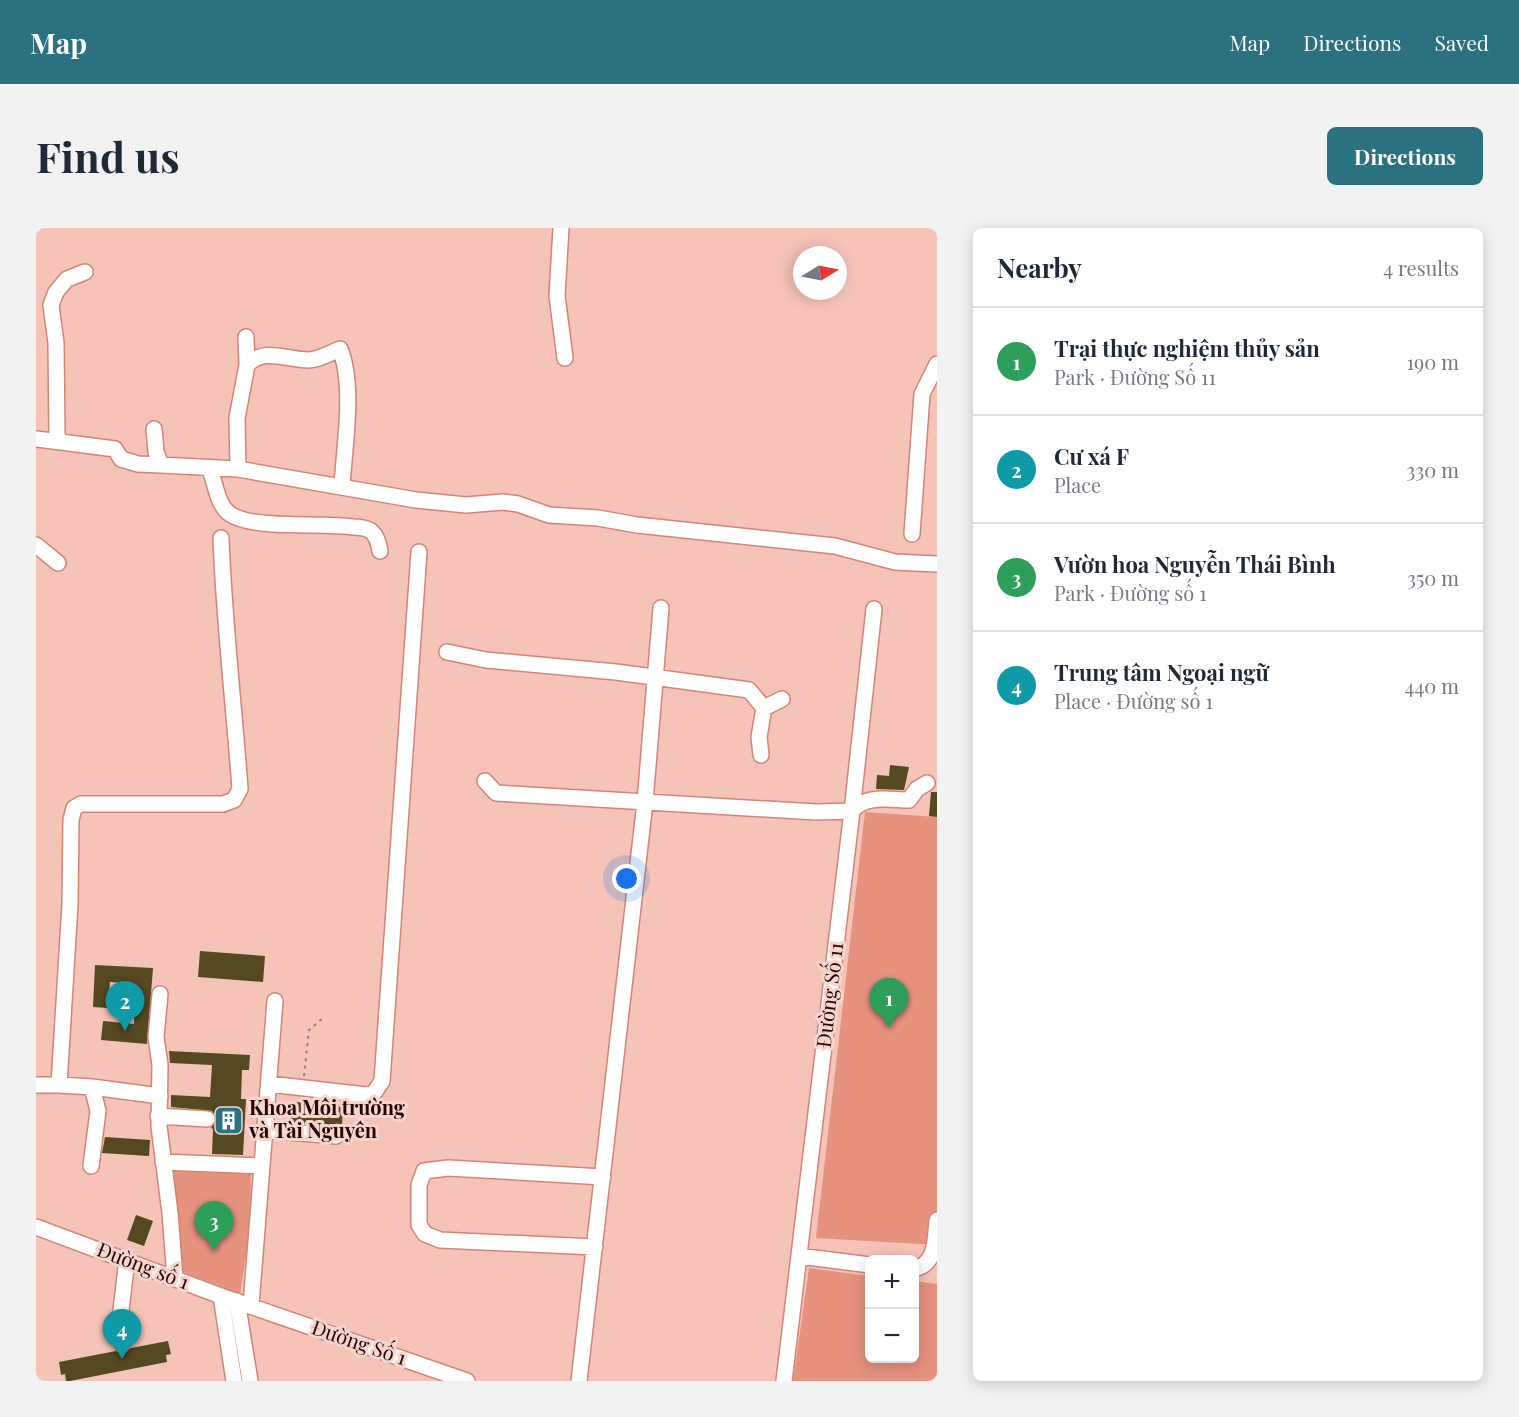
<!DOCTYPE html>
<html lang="en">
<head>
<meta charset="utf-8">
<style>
  body { margin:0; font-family:"Playfair Display",serif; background:#f2f2f3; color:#1f2937 }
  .controls { position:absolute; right:18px; bottom:18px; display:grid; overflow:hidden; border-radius:9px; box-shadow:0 3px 15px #0003 }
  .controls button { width:54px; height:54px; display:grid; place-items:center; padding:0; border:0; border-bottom:2px solid #e0e1e3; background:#fff; color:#1f2937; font:30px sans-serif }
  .compass { position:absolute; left:757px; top:18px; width:54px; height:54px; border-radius:50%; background:#fff; box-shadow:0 3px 15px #0003; rotate:80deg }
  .you { position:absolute; left:591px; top:651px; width:21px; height:21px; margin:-15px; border:4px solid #fff; border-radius:50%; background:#1a73e8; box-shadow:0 0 0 9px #1a73e833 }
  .badge { display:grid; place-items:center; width:39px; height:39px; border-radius:50%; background:#2b717f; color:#fff; font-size:20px; font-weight:700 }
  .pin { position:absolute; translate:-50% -50px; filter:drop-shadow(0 2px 3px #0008) }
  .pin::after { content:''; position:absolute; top:32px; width:21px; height:18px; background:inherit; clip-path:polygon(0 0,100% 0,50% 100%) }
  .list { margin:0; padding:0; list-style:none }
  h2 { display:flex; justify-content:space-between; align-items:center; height:78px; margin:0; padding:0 24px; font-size:26px }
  h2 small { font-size:20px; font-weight:400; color:#747a83 }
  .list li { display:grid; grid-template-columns:39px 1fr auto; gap:18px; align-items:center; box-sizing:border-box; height:108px; padding:0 24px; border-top:2px solid #e0e1e3 }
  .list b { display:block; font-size:22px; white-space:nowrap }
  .list p { margin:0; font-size:20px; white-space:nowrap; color:#747a83 }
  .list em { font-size:20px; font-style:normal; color:#747a83 }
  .map { position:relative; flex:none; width:901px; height:1153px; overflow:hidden; border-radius:9px }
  header { display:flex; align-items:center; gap:36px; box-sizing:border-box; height:84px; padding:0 30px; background:#2b717f; color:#fff }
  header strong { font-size:28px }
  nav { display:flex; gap:33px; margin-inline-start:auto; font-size:21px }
  .intro { display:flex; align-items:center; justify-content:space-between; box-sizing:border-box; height:144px; padding:0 36px }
  h1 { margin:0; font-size:42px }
  .button { padding:15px 27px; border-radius:9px; background:#2b717f; color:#fff; font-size:21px; font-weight:700 }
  main { display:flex; gap:36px; padding:0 36px }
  aside { flex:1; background:#fff; border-radius:9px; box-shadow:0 3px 15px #0003 }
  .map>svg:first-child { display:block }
  .green { fill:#e6927f }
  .building { fill:#544921 }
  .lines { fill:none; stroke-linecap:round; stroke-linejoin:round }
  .minor-casing { stroke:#d38574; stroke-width:18 }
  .path { stroke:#a47a72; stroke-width:2; stroke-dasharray:3 4.5; stroke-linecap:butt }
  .minor { stroke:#fff; stroke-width:15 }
  .labels { text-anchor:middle; stroke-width:6; stroke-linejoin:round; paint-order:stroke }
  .street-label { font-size:20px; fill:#230703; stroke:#f7d5cd }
  .poi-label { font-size:20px; font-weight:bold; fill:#230703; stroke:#f7d5cd; text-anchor:start }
</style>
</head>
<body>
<header>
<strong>Map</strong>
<nav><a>Map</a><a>Directions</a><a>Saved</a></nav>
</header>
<div class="intro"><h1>Find us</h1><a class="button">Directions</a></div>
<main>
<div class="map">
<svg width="901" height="1153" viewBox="0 0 901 1153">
  <rect width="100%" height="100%" fill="#f6c3b8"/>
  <!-- green -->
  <path class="green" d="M829,584l72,5v428l-121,-7z
    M136,940l79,6 -1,56 -10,64 -57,-22z
    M773,1040l60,8 1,82h44l1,-77 22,3v97h-144z"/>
  <!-- building -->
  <path class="building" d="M854,537l19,2 -5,23 -28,-1 1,-14 12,1z
    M895,564h6v25l-8,-1z
    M164,723l65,5 -2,26 -65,-5z
    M59,737l58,3 -6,76 -46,-4 2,-19 31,3 1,-40 -25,-2 -2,26 -15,-1z
    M133,823l81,4 -1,15h-7l-1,29h5l-3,56 -31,-1 1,-25 -2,-1 6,-9 -5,-8 -41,-4v-12l39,2 2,-32 -42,-2z
    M255,874l52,2 -1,24 -52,-6z
    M69,909l45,3 -1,16 -47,-3z
    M100,987l17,6 -9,25 -17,-6z
    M132,1113l3,13 -5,1 1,7 -97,19h-4l-1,-7 -4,1 -2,-13 57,-11 7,3 8,-6z"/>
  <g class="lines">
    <defs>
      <path id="minor" d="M525,0l-4,68 8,62
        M49,44l-18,7 -11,13 -5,13 5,38 1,93 4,6 54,7 6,10 17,5 23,1
        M210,109l1,28
        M118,201l2,23 5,13 77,4 -1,-51 10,-53c16,-18 40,-5 61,-5 11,0 22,-7 32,-11 15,37 4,98 2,138
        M0,211l25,3
        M173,240c7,14 7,36 21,46 23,16 93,8 123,13 5,0 13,1 18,4 6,5 8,13 9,20
        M202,241l178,31 50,5 37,-3 15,2 31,11 49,3 39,7 198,21 60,16 42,2
        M876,306l10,-140 15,-30
        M0,317l22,18
        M411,424l39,8 130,12 133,18 15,18 18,-9
        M725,527l-2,-18 5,-29
        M449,553l11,12 320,19 36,-1c13,-17 38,-11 57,-11l8,-11 10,-6
        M124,766l-4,43 4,28 -1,61 11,87 5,65
        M233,856l97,11 8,-2 8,-12 37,-529
        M0,857h23l11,-181 1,-84 3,-12 7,-4h142l11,-4 6,-11c-6,-84 -16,-167 -19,-251
        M23,857l33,2
        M122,888l49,3
        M229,902l71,6
        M127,934l99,4
        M55,938l7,-55 -6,-24 68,9
        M0,999l185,69 246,85
        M559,1019l-155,-7 -15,-6 -6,-9v-40l5,-14 24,-3 155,9
        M763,1028l71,9
        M878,1041c23,-5 21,-30 23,-49
        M185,1068l13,85
        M201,1073l13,80
        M215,1077l24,-304
        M86,1116l-2,-25 7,-60
        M543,1153l66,-579 16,-194
        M748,1153l68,-570 22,-202"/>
    </defs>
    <!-- minor casing -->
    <use href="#minor" class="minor-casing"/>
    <!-- path -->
    <path class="path" d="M268,848l5,-46 15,-13"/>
    <!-- minor -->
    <use href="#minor" class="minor"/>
  </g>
  <!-- icons -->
  <defs>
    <symbol id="building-square" viewBox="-11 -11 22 22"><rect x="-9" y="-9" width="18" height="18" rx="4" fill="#2b717f" stroke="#f7d5cd"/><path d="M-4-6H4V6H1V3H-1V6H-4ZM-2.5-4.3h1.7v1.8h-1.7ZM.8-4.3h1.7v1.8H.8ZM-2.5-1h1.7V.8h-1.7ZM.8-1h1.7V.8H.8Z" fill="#fff"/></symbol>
  </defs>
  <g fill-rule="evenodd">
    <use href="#building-square" x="176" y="876" width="33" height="33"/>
  </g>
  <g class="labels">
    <!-- street labels -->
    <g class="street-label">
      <text transform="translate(794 767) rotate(-83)" y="7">Đường Số 11</text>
      <text transform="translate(107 1038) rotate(21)" y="7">Đường số 1</text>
      <text transform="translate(323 1115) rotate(19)" y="7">Đường Số 1</text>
    </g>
    <!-- poi labels -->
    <g class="poi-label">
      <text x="213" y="887">Khoa Môi trường<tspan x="213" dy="23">và Tài Nguyên</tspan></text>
    </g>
  </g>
</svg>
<div class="controls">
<button>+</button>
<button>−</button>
</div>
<svg class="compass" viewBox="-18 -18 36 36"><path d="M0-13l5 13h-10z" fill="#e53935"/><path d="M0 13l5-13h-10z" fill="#747a83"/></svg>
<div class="you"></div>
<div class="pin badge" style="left:853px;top:800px;background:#2e9e5b">1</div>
<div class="pin badge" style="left:89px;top:803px;background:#0f9aa8">2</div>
<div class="pin badge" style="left:178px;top:1023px;background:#2e9e5b">3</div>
<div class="pin badge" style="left:86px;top:1131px;background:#0f9aa8">4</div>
</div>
<aside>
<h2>Nearby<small>4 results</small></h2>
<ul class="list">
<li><span class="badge" style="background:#2e9e5b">1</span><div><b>Trại thực nghiệm thủy sản</b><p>Park · Đường Số 11</p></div><em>190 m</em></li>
<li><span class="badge" style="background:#0f9aa8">2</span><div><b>Cư xá F</b><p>Place</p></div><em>330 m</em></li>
<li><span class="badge" style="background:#2e9e5b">3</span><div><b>Vườn hoa Nguyễn Thái Bình</b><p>Park · Đường số 1</p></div><em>350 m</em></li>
<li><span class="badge" style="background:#0f9aa8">4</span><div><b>Trung tâm Ngoại ngữ</b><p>Place · Đường số 1</p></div><em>440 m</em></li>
</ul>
</aside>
</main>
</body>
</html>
